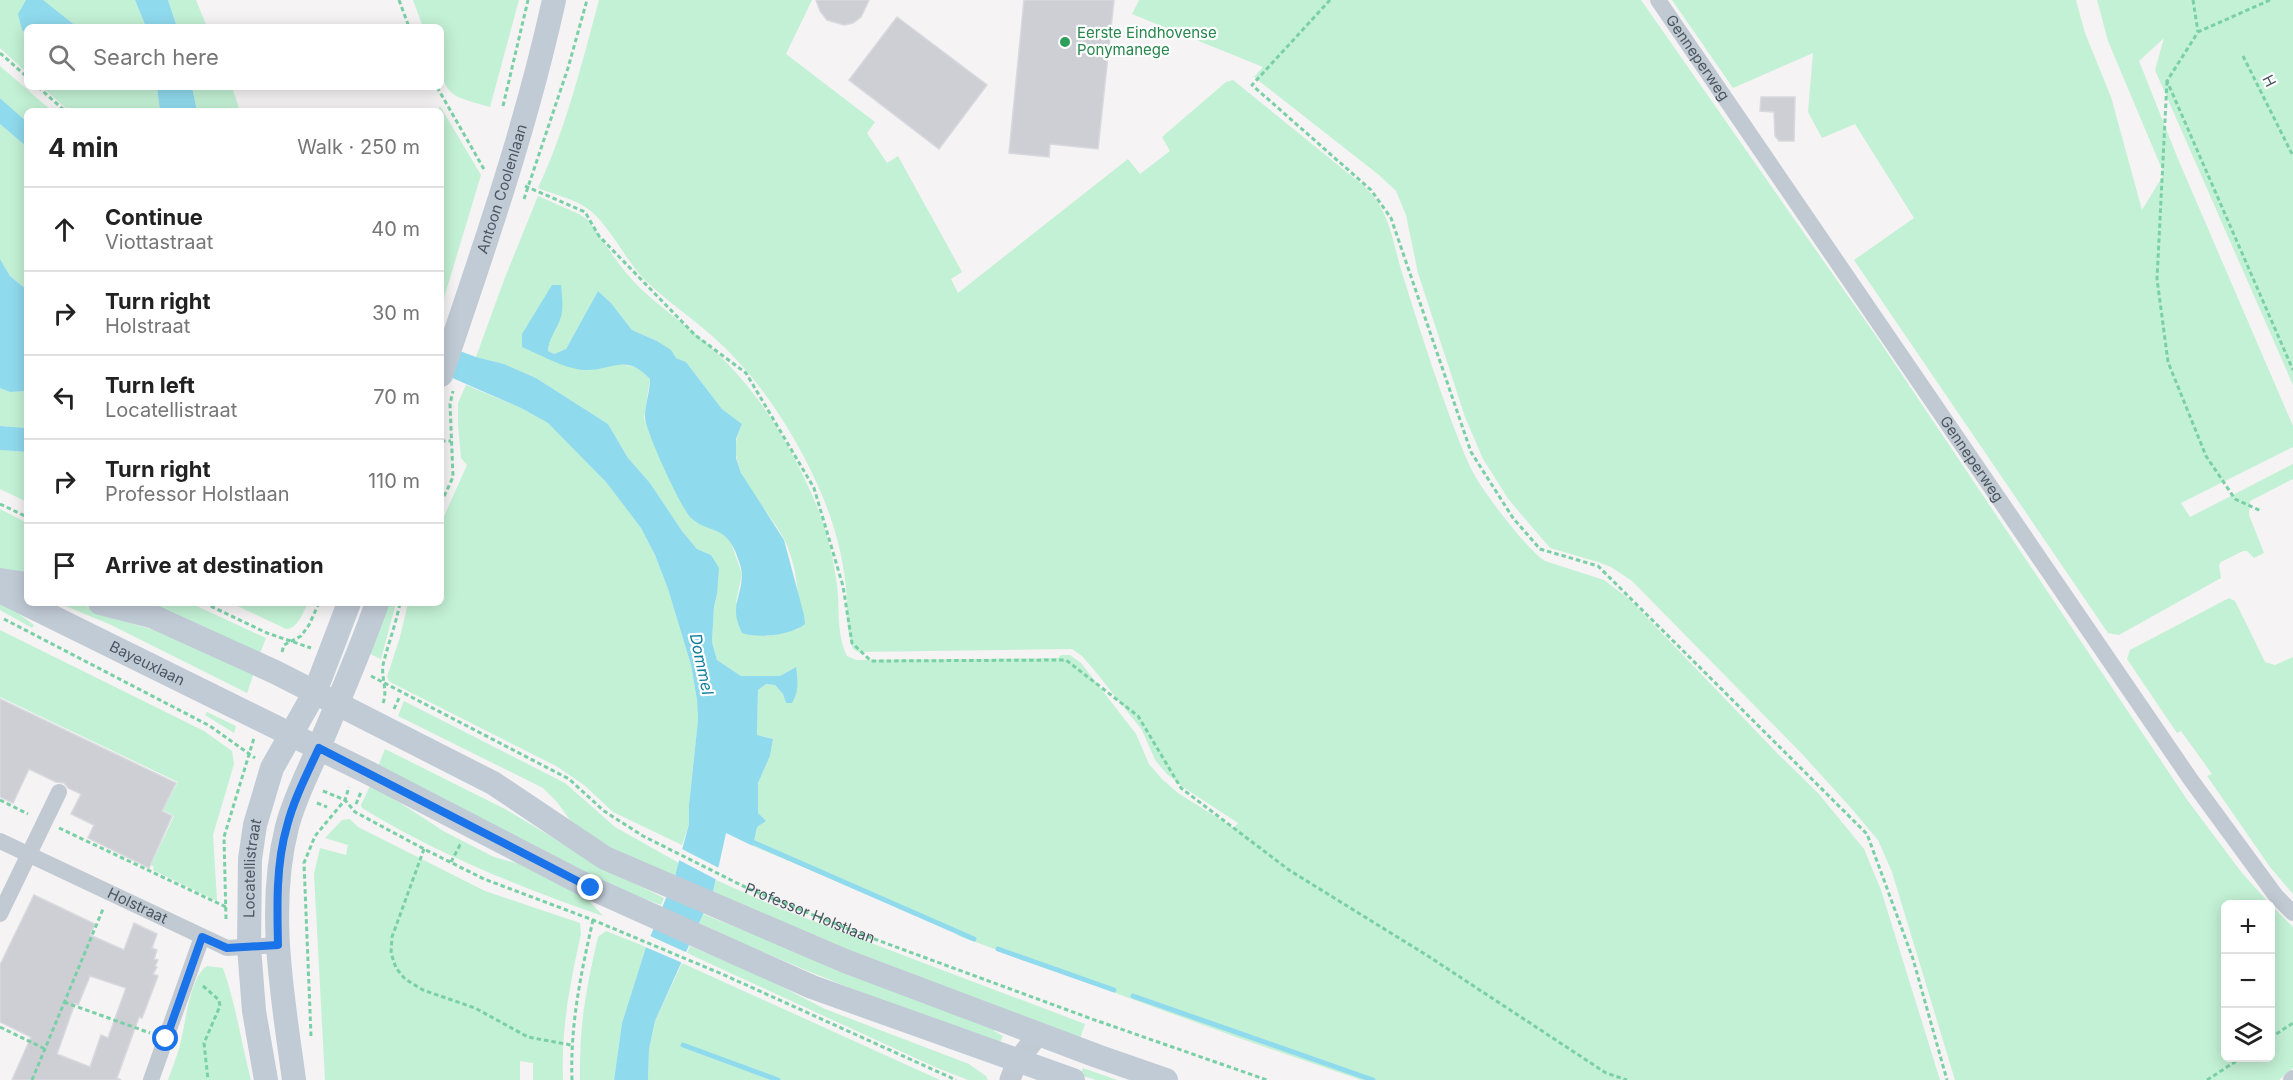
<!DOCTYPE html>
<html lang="en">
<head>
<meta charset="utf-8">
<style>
  body { margin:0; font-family:Inter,sans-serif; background:#f6f6f6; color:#222 }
  .controls { position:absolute; right:18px; bottom:18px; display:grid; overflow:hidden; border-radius:9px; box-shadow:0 3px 15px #0003 }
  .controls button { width:54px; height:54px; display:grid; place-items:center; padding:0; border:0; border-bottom:2px solid #e0e0e0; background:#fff; color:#222; font:30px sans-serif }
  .stop { position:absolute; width:18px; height:18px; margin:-14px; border:4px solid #1a73e8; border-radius:50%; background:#fff }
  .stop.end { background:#1a73e8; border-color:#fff; box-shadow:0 2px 6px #0008 }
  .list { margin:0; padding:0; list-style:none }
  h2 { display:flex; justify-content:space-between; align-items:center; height:78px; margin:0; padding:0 24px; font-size:26px }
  h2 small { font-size:20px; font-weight:400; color:#767676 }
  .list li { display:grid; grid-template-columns:39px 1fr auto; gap:18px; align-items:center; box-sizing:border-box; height:84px; padding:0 24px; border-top:2px solid #e0e0e0 }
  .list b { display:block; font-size:22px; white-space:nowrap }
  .list p { margin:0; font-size:20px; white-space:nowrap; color:#767676 }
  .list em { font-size:20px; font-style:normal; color:#767676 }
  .icon { flex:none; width:33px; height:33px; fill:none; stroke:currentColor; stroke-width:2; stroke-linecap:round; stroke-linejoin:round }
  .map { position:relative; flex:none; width:2293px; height:1080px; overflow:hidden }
  .search { position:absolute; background:#fff; box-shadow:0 3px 15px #0003; left:24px; top:24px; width:420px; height:66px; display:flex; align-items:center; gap:15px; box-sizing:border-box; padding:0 21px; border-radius:9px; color:#767676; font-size:22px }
  .panel { position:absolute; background:#fff; box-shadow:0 3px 15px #0003; left:24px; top:108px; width:420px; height:498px; border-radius:9px }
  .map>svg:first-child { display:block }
  .green { fill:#c3f1d5; fill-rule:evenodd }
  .water { fill:#90daee }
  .pier { fill:#f5f3f3 }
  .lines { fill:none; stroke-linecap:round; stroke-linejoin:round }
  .stream { stroke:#90daee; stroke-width:5 }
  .building { fill:#cdcfd5; stroke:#d7d9de; stroke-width:1.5; fill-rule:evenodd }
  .path { stroke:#7ad0a6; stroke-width:3; stroke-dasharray:4.5 3; stroke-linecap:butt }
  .minor { stroke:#c1cad2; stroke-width:16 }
  .tertiary { stroke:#c1cad2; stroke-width:21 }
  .secondary { stroke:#c1cbd6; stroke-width:24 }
  .route { stroke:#1a73e8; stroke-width:8 }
  .leisure-dot { fill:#2e9e5b; stroke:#fff; stroke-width:2 }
  .labels { text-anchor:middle; stroke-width:4.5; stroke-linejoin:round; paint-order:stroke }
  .leisure-label { font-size:15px; fill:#27864d; stroke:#fff; text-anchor:start }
  .street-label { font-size:15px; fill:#4a5661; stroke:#fff }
  .water-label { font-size:16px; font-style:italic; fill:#0c7c9b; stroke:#fff }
</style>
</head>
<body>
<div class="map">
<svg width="2293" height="1080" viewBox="0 0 2293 1080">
  <rect width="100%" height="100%" fill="#f5f3f3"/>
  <!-- green -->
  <path class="green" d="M0,0h135l11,27h-119v46l-27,-25z
    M168,0h28l11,27h-30z
    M413,0h106l-29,107c-11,-3 -22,-6 -32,-10 -24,-12 -17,-49 -17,-70h-18z
    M599,0h213l-26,54 89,68 -8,11 20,30 11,-7 64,116 -11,7 7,14 170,-134 12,15 30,-23 -8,-14 64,-55 7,-2 132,107c28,28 27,57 39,92 18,58 37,117 60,174 3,7 6,14 10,21 10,19 54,77 71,87l59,19 25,19 148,154 41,40 46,56 17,41 59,190h-579l-125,-43 -277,-101 -7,-6 -199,-84 4,-19 1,-44 12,-27 3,-17 -16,-4 1,-45 8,-6 9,1 8,9 3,9 10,-36 -16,9h-39l-24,-16 -5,-18 2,-35 3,-13 -6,-39 -14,-6 -15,-18 -32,-48 -22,-25 -20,-34 -72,-46 -32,-14 -28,-7 28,-77 34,-84 41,18 9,6c17,23 32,49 53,69 28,26 60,46 86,74 37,38 65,86 86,134 12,27 20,58 24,88 3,24 -1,48 10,71l9,4 202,-2 3,-3h9l11,8 55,71 13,30 13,15 16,14 56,35 4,-5 -55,-36 -16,-13 -12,-14 -13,-30 -47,-59 -13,-15 -10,-7 -214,3 -5,-3c-8,-19 -5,-41 -7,-62 -3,-31 -12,-64 -24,-92 -25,-59 -62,-117 -111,-160 -21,-19 -46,-35 -66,-55 -20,-20 -38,-60 -60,-73 -14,-9 -32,-13 -47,-19 28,-59 44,-125 61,-188zM598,291l13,12 21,27 25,11 19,17 10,4 36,47 20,15c-2,6 -5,12 -6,18 -4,37 32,66 48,97 14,28 15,60 15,90l-32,7 -31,-34 6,-28 -11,-31 -8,-10 -33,-17 -24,-44 -13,-32 -9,-22 6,-39 -11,-11 -18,-4 -37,6 -62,-23 39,-29 -11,20 -2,13 6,3 12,-5z
    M1139,0h502l235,336 312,465 54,72 28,31h-44v154h44l1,-153 22,22v141l-14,12h-324l-63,-208 -14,-32 -27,-32 -47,-52 -172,-175 -21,-14 -13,-5 -48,-14 -41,-48 -26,-41 -18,-42 -47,-144 -12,-58 -10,-24 -17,-16 -125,-98 9,-10 -131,-53z
    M1672,0h404l9,33 26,64 31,113 22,-36 -56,-133 -11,-41h196v385l-138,-315 9,-32 -25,23 39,98 115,267v21l-112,56 9,14 103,-53v15l-43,22 -1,14 15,38 -10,5 -7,-7h-4l-22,11 -2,3 2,13 -102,57 -11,-2 -254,-373 60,-42 -59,-94 -33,14 -14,-26 5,-59 -80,35z
    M0,66l52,45h-25v11l-27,-24z
    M42,87h115l3,24h-91z
    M192,87h40l8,24h-43z
    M440,106l41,69 -40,133v-197h-3z
    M0,124l27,23v143l-17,-14 -10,-17z
    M466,385l55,23 27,15 11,10 47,49 35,46 14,27 13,34 23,76 6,35 1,20 -9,85v19l-7,21 -69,-33 -29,-27 -28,-19 -166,-84 -3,-5 13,-40 8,-34h33v-80l26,-58 -6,-7 -3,-32v-23z
    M0,388l10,4 17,-1v37l-27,-2z
    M0,450l27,2v50l-27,-13z
    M0,509l27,14v57l-27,-8z
    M2229,598l6,3 3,6 27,55 10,3 18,-8v237l-23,-27 -63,-91 5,-2 -31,-43 -4,2 -50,-74 3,-9z
    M0,600l34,25 -2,3 -32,-18z
    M58,603h22l26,13 51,15 97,42 -7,20 -138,-69z
    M119,603h71l76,35 -7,18z
    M231,603h77c-5,9 -10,26 -22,26z
    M382,603h14l-15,56 -15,-7z
    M0,630l204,101 28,20 2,13 -21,71 4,66 -64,-31 1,-3 -3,-2 23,-49 -11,-6 15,-28 -178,-85z
    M404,701l161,82 50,44 64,36 -4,13 -82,-35 -23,-21 -13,-18 -14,-14 -145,-72z
    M207,712l29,14 -2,7 -29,-18z
    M385,749l120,60 97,58 62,31 -3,7 -61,-23 -223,-113z
    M371,784l74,48 49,25 40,11 48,25 21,23c-86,-30 -164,-61 -241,-108l-1,-3z
    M350,819l8,8 127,64 95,32 1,11c-11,50 -20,94 -18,146h-30v-17l-13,-2v19h-195l-11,-206 6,-26 26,7 2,-10 -23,-7 17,-18z
    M716,880l60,27 309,117 -5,14 -231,-85 -136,-61z
    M703,914l139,56 153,56 -1,5 9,5 -4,9c-101,-38 -202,-76 -300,-122z
    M606,931l40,16 -24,76 -8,57h-34c-1,-54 6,-91 18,-143z
    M690,946l73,31 62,32 144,55 17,12 2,4h-20l-33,-13 -248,-114z
    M682,963l258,117h-292l1,-31 6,-28z
    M207,966l16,2c13,37 18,74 28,112h-83c4,-12 9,-23 12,-35 5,-19 10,-69 27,-79z
    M1083,1068l34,12h-21l-16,-5z"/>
  <!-- water -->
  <path class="water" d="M26,0h17l34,27h-50v7l-5,-4 -4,-16z
    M135,0h33l9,27h-31z
    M157,87h35l5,24h-37z
    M0,98l27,24v25l-27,-23z
    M0,259l10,17 17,14v101l-17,1 -10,-4z
    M552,285h9c1,11 3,24 -1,35 -5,12 -11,18 -12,31l6,3 12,-5 32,-58 13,12 21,27 25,11 14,9 5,8 10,4 36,47 20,15 -6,15v19l5,15 43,67 20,75 1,9c-13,11 -47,15 -63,9 -13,-27 -1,-33 0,-58 0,-7 -4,-16 -6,-22 -12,-29 -28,-19 -46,-36 -9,-10 -46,-88 -45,-101 0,-12 5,-24 5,-37 -25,-27 -37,-8 -66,-9 -19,-1 -45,-16 -62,-23v-13z
    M441,344l35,13 28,7 32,14 72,46 20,34 22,25 32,48 15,18 14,6 8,13 -2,26 -3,13 -2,35 5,18 24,16h39l16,-9c2,13 3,25 -4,36h-6l-3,-9 -8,-9 -9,-1 -8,6 -1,45 16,4 -3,17 -12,27v30l8,8 -9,6 -4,19 -27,-13 -13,59 -58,129 -6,28 -1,31h-34l8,-57 24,-76 29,-71 14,-52v-19l9,-85 -1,-20 -6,-35 -23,-76 -13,-34 -14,-27 -35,-46 -58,-59 -27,-15 -80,-35z
    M0,426l27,2v24l-27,-2z"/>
  <!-- pier -->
  <path class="pier" d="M680,848l41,21 -2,12 -42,-22z
    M648,935l42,19 -5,10 -42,-18z"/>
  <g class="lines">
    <!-- stream -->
    <path class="stream" d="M750,841l224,98
      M998,949l116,41
      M1133,996l240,84
      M683,1045l95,35"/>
  </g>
  <!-- building -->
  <path class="building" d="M816,0h53l-8,17 -8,6 -9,2 -17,-5 -7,-9z
    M1024,0h90l-16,149 -48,-5 -1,13 -40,-4z
    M897,17l90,68 -48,64 -90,-69z
    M1761,97h34l-1,44h-15l-4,-5 -1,-24 -14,-1z
    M0,699l176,84 -14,28 10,5 -23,52 -61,-30 6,-13 -23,-11 10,-20 -13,-6 -4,-5 -8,-1 -27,-13 -16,34 -13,-6z
    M34,895l61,29 -5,11 34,15 10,-27 23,11 -5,14 5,2 -3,9 4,1 -3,6 2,1 -4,7 5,2 -16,42 -3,-1 -22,61 4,2h-109l19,-43 -31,-15v-57zM90,976l36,12 -18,50 -7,-3 -11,32 -33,-13 18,-51 3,2z"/>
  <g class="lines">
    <!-- path -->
    <g class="path">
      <path d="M399,0l10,27"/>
      <path d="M1330,0l-78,85 119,105 20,28 80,234 42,66 27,31 58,17 269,268 46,125 34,121"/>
      <path d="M2193,0l5,32"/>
      <path d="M2270,0l-72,32 -31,49 126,289"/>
      <path d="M0,53l27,24"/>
      <path d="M2243,56l50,100"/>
      <path d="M2167,81l-10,198 11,83 38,94 29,43 26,12"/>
      <path d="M38,87l27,24"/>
      <path d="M437,87l48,84"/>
      <path d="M503,106l25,-106"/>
      <path d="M525,186l60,26 14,24 96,99 51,38 68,115 29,98 9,57 19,18 195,-1 72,56 43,72 108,82 139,86 178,117 21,7"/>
      <path d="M524,199l44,-131 19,-68"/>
      <path d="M441,441h10"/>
      <path d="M441,503l12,-26 -3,-73 3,-13"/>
      <path d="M0,504l27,13"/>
      <path d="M204,603l63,30 44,15"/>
      <path d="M4,619l206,107 45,32"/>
      <path d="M282,652l2,-7 17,-9 8,-11 10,-22"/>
      <path id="s1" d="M371,676l198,103 35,32 39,25 106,53 109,44 234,86 175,61"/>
      <path d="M383,703c5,-12 -2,-26 0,-38 5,-21 13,-41 17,-62"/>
      <path d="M394,709l5,-11"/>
      <path d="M323,791l22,9 10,12 69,37 60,30 109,41 129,54 234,106"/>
      <path d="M0,800l28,14"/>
      <path d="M317,803l10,4"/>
      <path d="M356,804l5,-12"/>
      <path d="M59,828l167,79"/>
      <path d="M424,849l-32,88 -1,16 5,15 9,11 18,11 52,18 53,29 43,8"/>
      <path d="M451,862l9,-17h2"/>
      <path d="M226,919l-2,-82 30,-99"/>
      <path d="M203,986l16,14 1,6 -16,37 4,37"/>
      <path d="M64,1002l86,31"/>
      <path d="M0,1027l45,22"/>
      <path d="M311,1036l-7,-173 11,-27 30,-36 4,-13"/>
      <path d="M2270,1038l23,-15"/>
      <path d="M32,1080l71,-171"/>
      <path d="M572,1080c-2,-55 9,-107 21,-160"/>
      <path d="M2207,1080l34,-22"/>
    </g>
    <!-- minor -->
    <g class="minor">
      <path id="s2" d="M1658,0l533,780 85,116 17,17"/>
      <path id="s3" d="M0,841l227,107 51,-3"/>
      <path d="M0,914l59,-122"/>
      <path d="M151,1080l51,-143"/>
      <path d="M2291,1080l2,-2"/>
    </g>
    <!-- tertiary -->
    <path class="tertiary" d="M1010,1080l7,-19 22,-27"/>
    <!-- secondary -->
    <g class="secondary">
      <path id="s4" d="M441,375c42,-124 85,-247 113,-375"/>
      <path d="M0,580l27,4"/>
      <path id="s5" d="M0,591l369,182 222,115 221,99 261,93"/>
      <path d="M100,603l54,14 121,55 218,111 112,75 240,103 252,95 69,24"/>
      <path id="s6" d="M266,1080l-12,-69 -5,-64 1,-88 5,-34 17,-57 43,-76 34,-89"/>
      <path d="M294,1080c-11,-83 -28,-170 -7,-253 7,-28 21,-54 32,-80 20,-48 41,-95 58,-144"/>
    </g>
  </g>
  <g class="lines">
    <!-- route -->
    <path class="route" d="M166,1039l36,-102 25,11 51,-3c-1,-40 -2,-81 9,-119 7,-27 20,-52 32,-78l272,140"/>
  </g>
  <!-- markers -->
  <circle class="leisure-dot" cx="1065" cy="42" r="6"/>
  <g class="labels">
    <!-- leisure labels -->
    <g class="leisure-label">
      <text x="1077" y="38">Eerste Eindhovense<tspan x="1077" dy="17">Ponymanege</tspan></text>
    </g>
    <!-- street labels -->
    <g class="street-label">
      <text dy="5" stroke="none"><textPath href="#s2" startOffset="70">Genneperweg</textPath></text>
      <text transform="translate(2269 81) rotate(63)" y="5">H</text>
      <text dy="5" stroke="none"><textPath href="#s4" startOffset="196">Antoon Coolenlaan</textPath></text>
      <text dy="5" stroke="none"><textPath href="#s2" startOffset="556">Genneperweg</textPath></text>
      <text dy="5" stroke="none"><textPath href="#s5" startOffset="164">Bayeuxlaan</textPath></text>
      <text dy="5" stroke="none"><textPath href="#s6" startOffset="213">Locatellistraat</textPath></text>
      <text dy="5" stroke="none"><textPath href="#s3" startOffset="152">Holstraat</textPath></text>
      <text dy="5" stroke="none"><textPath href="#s1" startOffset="501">Professor Holstlaan</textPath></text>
    </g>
    <!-- water labels -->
    <g class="water-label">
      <text transform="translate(702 664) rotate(78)" y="6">Dommel</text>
    </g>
  </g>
</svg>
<div class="controls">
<button>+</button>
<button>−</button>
<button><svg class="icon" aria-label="layers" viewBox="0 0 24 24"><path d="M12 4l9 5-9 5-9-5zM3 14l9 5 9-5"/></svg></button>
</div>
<div class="stop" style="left:166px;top:1039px"></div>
<div class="stop end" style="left:591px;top:888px"></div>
<div class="search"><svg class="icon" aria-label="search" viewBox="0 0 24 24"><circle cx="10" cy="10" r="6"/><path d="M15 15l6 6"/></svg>Search here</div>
<section class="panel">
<h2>4 min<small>Walk · 250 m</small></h2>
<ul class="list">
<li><svg class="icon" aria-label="ahead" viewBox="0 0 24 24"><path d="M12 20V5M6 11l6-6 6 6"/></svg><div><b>Continue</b><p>Viottastraat</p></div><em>40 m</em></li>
<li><svg class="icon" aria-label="right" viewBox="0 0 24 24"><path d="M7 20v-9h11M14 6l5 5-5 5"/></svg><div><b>Turn right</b><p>Holstraat</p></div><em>30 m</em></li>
<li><svg class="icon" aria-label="left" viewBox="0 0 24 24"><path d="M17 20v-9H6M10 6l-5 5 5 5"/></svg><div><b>Turn left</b><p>Locatellistraat</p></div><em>70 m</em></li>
<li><svg class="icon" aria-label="right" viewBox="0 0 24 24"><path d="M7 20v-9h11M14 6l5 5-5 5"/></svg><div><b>Turn right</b><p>Professor Holstlaan</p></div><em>110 m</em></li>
<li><svg class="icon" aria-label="arrive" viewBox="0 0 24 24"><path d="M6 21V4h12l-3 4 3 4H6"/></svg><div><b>Arrive at destination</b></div></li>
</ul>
</section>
</div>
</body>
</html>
